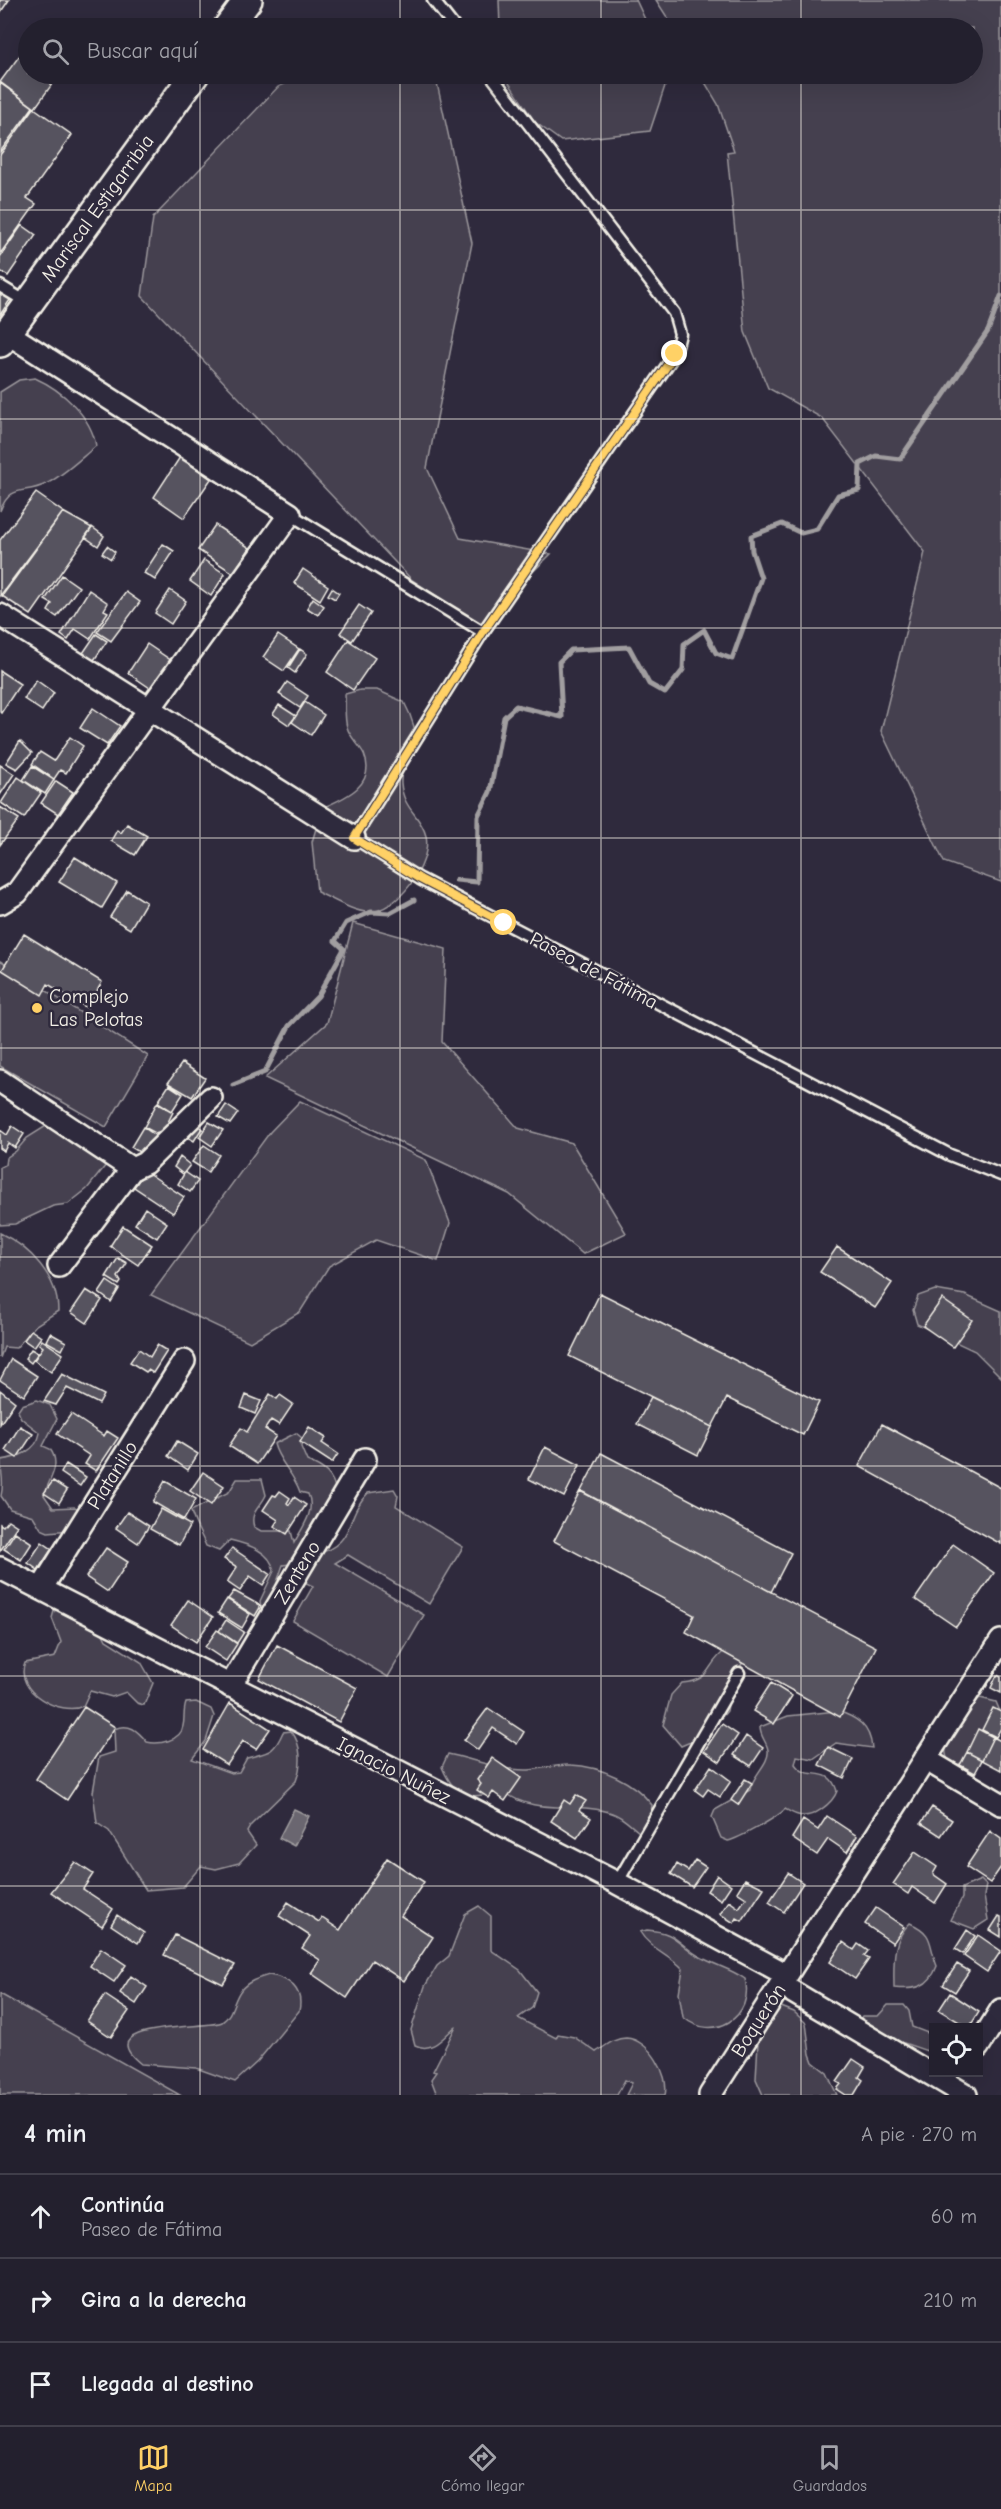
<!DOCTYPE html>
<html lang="es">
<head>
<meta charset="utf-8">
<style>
  body { margin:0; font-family:"Comic Neue",sans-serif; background:#2b2836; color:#f1f3f6 }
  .controls { position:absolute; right:18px; bottom:18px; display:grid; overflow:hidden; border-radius:0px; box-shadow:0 6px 24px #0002 }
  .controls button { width:54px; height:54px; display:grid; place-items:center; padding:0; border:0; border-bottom:2px solid #403e4a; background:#23202e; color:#f1f3f6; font:30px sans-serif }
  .stop { position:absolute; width:18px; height:18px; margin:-14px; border:4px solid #ffd166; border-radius:50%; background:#fff }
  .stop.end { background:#ffd166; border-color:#fff; box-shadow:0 2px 6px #0008 }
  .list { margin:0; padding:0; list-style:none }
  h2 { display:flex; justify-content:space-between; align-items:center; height:78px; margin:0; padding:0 24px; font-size:26px }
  h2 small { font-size:20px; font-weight:400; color:#a3a3aa }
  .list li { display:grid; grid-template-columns:39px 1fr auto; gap:18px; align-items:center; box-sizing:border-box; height:84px; padding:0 24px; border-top:2px solid #403e4a }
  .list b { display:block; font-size:22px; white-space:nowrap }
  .list p { margin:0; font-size:20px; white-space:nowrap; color:#a3a3aa }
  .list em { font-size:20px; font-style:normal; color:#a3a3aa }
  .icon { flex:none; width:33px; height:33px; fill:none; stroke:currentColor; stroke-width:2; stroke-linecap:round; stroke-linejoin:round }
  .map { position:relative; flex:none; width:1001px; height:2095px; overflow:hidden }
  .search { position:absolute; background:#23202e; box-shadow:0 6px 24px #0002; left:18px; right:18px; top:18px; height:66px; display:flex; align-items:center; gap:15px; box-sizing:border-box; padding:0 21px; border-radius:33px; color:#a3a3aa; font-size:22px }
  .sheet { height:330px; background:#23202e }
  nav { display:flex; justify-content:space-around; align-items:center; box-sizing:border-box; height:84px; border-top:2px solid #403e4a; background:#23202e; font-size:16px; color:#a3a3aa }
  nav a { display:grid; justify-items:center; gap:3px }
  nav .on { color:#ffd166 }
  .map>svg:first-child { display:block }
  .green { fill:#454050; stroke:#9c989c; stroke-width:1.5 }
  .water { fill:#6a6670; stroke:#a19ea0; stroke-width:1.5 }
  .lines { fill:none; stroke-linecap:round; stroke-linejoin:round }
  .stream { stroke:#a19ea0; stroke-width:5 }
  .building { fill:#56525f; stroke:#f4f1e8; stroke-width:1.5 }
  .service-casing { stroke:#f4f1e8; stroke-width:15 }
  .minor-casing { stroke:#f4f1e8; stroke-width:26 }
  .tertiary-casing { stroke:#f4f1e8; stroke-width:32 }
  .service { stroke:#2f2a3d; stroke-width:10 }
  .minor { stroke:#2f2a3d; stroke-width:21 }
  .tertiary { stroke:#2f2a3d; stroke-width:27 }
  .route { stroke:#ffd166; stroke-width:8 }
  .grid { fill:none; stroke:#f4f1e8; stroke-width:1.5; stroke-opacity:0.55 }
  .poi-dot { fill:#ffd166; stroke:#2f2a3d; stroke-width:2 }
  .labels { text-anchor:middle; stroke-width:5; stroke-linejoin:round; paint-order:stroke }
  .street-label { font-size:20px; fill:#f4f1e8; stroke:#2f2a3d }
  .poi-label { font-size:20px; fill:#f4f1e8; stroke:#2f2a3d; text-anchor:start }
</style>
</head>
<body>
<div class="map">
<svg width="1001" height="2095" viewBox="0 0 1001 2095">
  <rect width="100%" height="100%" fill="#2f2a3d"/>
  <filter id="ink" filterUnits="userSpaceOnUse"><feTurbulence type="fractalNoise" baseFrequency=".0167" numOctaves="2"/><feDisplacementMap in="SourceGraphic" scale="12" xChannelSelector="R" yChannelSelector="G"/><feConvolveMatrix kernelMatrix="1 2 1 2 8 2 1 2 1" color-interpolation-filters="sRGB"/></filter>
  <g filter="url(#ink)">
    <!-- green -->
    <path class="green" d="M499,0h137l13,28h-149z
      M656,0h345v882l-57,-20 -63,-131 44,-179 -103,-134 -54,-30 -23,-56 -18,-180 7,-1 -16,-47 -18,-30h272v-46h-298z
      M305,74h130l37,169 -45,225 33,70 91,16 -71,70 -68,-44 -270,-284 11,-78 125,-131z
      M503,74h166l-19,57 -89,10 -26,-19z
      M35,378c27,12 56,38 61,68 -15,12 -32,29 -50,38 -22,11 -35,-1 -46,27v-119l19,-12z
      M360,690h17l27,12c7,13 15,34 11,48 -4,12 -15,19 -14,33 2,27 20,32 25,53 6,29 -29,76 -58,76 -15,0 -37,-14 -51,-20l-5,-50 10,-34c23,-10 55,-23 42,-54 -5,-10 -14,-16 -17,-27 -3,-10 -1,-23 -2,-33z
      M353,923l93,26 -4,93 76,86 54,15 54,90 -43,21 -74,-60 -244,-116 62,-55z
      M0,961l148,95 -42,71 -106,-61z
      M300,1101l126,59 24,63 -12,38 -62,-21 -47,26 -29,46 -50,30 -99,-47 119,-163z
      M54,1121l51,17 5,22 -23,29 -19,15 -15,2 -38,18 -15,1v-58l5,-2 1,-7 10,-7 11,-13z
      M0,1233c30,14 58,44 58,78l-22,14 -20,23 -12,-1 -4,11z
      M935,1290l30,5 36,16v66l-26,-26 -58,-27 -4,-14 5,-14z
      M37,1400l13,5 7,14 -14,27 7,3c12,16 -1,30 -6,46l9,13 22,-1 7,5 -11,18 -23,2 -7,-3 -8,-13 -23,-7 -9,-13c4,-17 -1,-21 0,-36 16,-2 36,-9 39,-27l-19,-15 -3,-7 4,-6z
      M296,1433l6,5 -1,9 6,14c16,6 27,14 29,32l-24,63c47,-13 30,-37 56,-63l26,-4 4,7 -2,10 67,41 -34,57 -81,-49 -13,8 89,52 -36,62 -95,-56 20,-35 -9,-4 -14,-18 -7,1 -15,43 -7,1 -1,-8 14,-30c-3,-20 -27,-27 -44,-31l-11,11 -13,-5c-4,-10 -13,-25 -15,-35l38,-19 8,-13h25l4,16c-5,12 -17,17 -12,32l7,4h30l3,12c8,-15 22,-32 14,-49l-8,-2c-6,-18 -22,-31 -26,-48z
      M62,1608l32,8 12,24 35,22 12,21 -9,22 -7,-2 -11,-11 -14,5 -22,-6 -7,15c-22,11 -70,-15 -58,-43l30,-6 6,-15 -9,-24 2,-7z
      M727,1649l17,7 -2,8 -9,13 -6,34 -20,24 -26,11 -18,-21 8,-30 11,-12c31,-2 22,-18 45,-34z
      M980,1698l16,4 3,7 -7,14 -14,16 -12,21 -10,6 -7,-4c-12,-21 12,-53 31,-64z
      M196,1702l15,7 3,7 -8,25 -14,18 39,14 8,-1 8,-14c22,-6 27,-5 36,-26l8,-1c11,13 11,34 5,50l-45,44 -4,7 9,13 -17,18 -23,6 -15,-3 -18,21 -37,3 -37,-59 -12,-8 -4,-31 6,-35 16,-5 -1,-23c16,-6 23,1 33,13 11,3 34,-1 36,-16 2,-8 0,-15 3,-23z
      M837,1711c20,6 33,15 35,37l-36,-5 -23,16 -16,-3 -2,8c13,19 33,-1 42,27 -4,12 -25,29 -39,24 -4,-1 -9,-4 -13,-6 -5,7 -47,30 -57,32l-7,-3 -9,-21 3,-7 35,-20c2,-14 20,-27 18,-40 -1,-8 -8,-13 -8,-23l28,-11z
      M448,1754c24,5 52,16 77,16 15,0 31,-6 46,-5 29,1 64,17 81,40l-2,16 -11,11c-8,-6 -17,-16 -27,-19 -34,-12 -79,3 -107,-21l1,-2c-33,8 -49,13 -64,-23z
      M981,1880l5,5 -2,11 4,24 -14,9 -23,-9 11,-22v-10z
      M479,1906l12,10v34l29,20 17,22 -5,16 -14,10 38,20 2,-4 16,3 22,15c10,-6 18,-14 30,-14 23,1 44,37 39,57h-39l6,-12 -7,-3 -8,15h-180l-6,-16 5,-7 -3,-1 23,-45c-12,10 -23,28 -41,19l-4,-15 14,-44 12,-20 12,-10 16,-42z
      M910,1923c25,11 18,21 27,43 -8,22 -22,24 -43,22 0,-23 -3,-47 16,-65z
      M647,1930c29,2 29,12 50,25 16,10 33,13 48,24 10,38 -32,64 -62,38l-4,-24 4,-24c-12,-14 -34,-21 -43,-37z
      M269,1975c20,3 35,14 30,36l-42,51 -22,20 -39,-14 -55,-4c-55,-43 69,-35 81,-42 11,-7 11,-22 19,-32 7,-9 18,-12 28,-15z
      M0,1994l180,101h-180z
      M771,2003l23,9 12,11 4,31 3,8 14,11 10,22h-74l-7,-16 2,-37 -9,-21z
      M888,2005h16l5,6 3,16 21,8v18l-29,-10 -7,4 -39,-24 4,-7h16z"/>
    <!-- water -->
    <path class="water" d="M294,1809l15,7 -15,30 -15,-8z"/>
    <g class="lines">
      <!-- stream -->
      <path class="stream" d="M456,880l21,2 1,-66 12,-24 14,-75 12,-11 46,11 -3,-55 12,-12 58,-3 20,37 16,9 18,-23 1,-26 20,-14 12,23 16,6 29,-81 -9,-27 -1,-15 31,-12 19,9 16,-4 21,-34 21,-5 1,-26 16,-8 24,3 88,-128 13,-35
        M233,1085l32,-13 24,-46 29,-30 26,-47 -9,-8 11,-18 25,-11 19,1 24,-13"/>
    </g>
    <!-- building -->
    <path class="building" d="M0,0h9l-9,13z
      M20,55l8,6v13h18l9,6 -20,28 -35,-26z
      M0,83l33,24 -33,45z
      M34,108l38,27 -45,63 9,6 -36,50v-99z
      M22,225l14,10 -28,41 -8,-5v-14z
      M0,289l12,8 -12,18z
      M180,457l31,22 -27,39 -30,-21z
      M36,493l27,19 -63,84v-56z
      M63,512l29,16 -61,87 -29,-19z
      M215,525l35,23 -17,25 -35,-23z
      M92,527l12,9 -6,10 -13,-9z
      M163,544l11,7 -19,29 -11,-7z
      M107,546l8,6 -4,7 -9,-6z
      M204,560l21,14 -14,22 -21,-15z
      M303,569l25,17 -8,14 -26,-17z
      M62,575l17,12 -22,30 -9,-6 4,-7 -7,-4z
      M332,588l7,5 -4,6 -7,-4z
      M89,590l19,13 -4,7 4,2 -18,27 -15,-10 -7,11 -7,-5z
      M170,590l16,11 -15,23 -16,-11z
      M126,592l14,10 -29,39 -14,-9z
      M313,598l11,8 -6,9 -11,-7z
      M359,605l12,8 -19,28 -12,-8z
      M96,634l11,7 -17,25 -11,-7z
      M278,635l21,14 -15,22 -21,-14z
      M348,640l27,18 -22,32 -26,-18z
      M147,644l28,19 -19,29 -28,-19z
      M300,649l7,5 -12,19 -7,-5z
      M0,671l20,13 -19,29 -1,-1z
      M36,680l18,13 -12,18 -18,-12z
      M287,682l21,14 -8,12 -21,-14z
      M305,702l19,13 -13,20 -19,-13z
      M279,705l17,11 -7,9 -16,-11z
      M93,708l27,18 -13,19 -27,-17z
      M70,737l13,9 -17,27 -6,-3 -6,9 -22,-15 8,-12 14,9z
      M20,741l12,12 -15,16 -11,-6z
      M0,765l14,9 -14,21z
      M32,766l22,14 -9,14 -22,-14z
      M18,777l23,16 -17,25 -23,-15z
      M56,781l17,11 -15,22 -17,-11z
      M0,807l19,12 -19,26z
      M127,824l20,12 -12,19 -24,-14 6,-11 4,3z
      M75,857l42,26 -15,25 -43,-26z
      M127,890l19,12 -16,27 -20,-12z
      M24,934l78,48 -15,26 -39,-24 -6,11 -40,-25z
      M182,1063l23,15 -13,19 -24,-14z
      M169,1085l14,9 -11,17 -14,-9z
      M157,1103l16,9 -12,24 -17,-9z
      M226,1105l12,8 -8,11 -12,-7z
      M209,1122l14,8 -11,16 -13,-9z
      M197,1125l5,3 -8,13 -5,-3z
      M12,1126l12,8 -9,14 -7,-5 -4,8 -4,-3v-18l7,5z
      M143,1127l13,9 -12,19 -13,-8z
      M204,1145l15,10 -11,17 -16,-10z
      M180,1157l10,8 -7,9 -9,-7z
      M145,1171l39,26 -11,16 -39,-26z
      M185,1172l13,9 -8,11 -12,-8z
      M145,1208l22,15 -10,15 -22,-14z
      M123,1226l29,19 -14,20 -28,-19z
      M837,1247l55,36 -17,25 -55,-36z
      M118,1258l9,5 -9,14 3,5 -2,3 -13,-8z
      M107,1281l12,8 -8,13 -12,-9z
      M86,1290l16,10 -15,23 -16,-11z
      M600,1293l219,109 -16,33 -76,-37 -15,29 -143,-71z
      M942,1299l30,21 -19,27 -30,-21z
      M31,1330l10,7 -7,10 -10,-7z
      M50,1333l16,9 -4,8 -16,-9z
      M42,1340l21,14 -12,18 -17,-12 9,-13 -4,-3z
      M157,1345l10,6 -14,22 -5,-3 -2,2 -16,-10 9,-13 11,8z
      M31,1349l7,4 -7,10 -6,-5z
      M11,1359l26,17 -13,20 -24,-16z
      M62,1374l42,21 -5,9 -32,-16 -11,17 -12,-4z
      M0,1390l15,12 -15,22z
      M270,1394l7,5 3,-4 13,9 -14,21 -8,-5 -6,9 11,7 -19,28 -28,-18 12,-18 6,4z
      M246,1395l15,6 -6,13 -14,-6z
      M651,1397l61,30 -14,28 -61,-31z
      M71,1414l33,22 3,-5 11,7 -22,33 -11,-7 5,-8 -33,-22z
      M882,1424l119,64v56l-142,-78z
      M20,1426l13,8 -16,24 -12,-8z
      M309,1427l17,11 -4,5 16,11 -6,9 -32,-21z
      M177,1441l21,13 -10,16 -20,-14z
      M545,1447l35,18 -16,32 -35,-18z
      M601,1453l190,100 -20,39 -190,-101z
      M66,1464l20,13 -6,9 -19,-13z
      M203,1472l21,14 -13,19 -21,-14z
      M53,1481l14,9 -8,13 -15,-10z
      M165,1481l31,18 -12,21 -31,-18z
      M280,1491l10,7 -3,5 2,2 5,-8 12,8 -19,29 -13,-8 4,-6 -15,-10 10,-15 3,1z
      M580,1491l296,156 -36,70 -154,-85 8,-17 -140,-74z
      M161,1509l29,16 -11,20 -29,-16z
      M127,1512l22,14 -11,17 -22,-15z
      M8,1520l9,6 -17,25v-27l3,2z
      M15,1532l17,11 -11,17 -17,-11z
      M42,1542l10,7 -14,21 -10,-7z
      M953,1544l41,29 -38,54 -41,-28z
      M106,1548l22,14 -20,30 -22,-15z
      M232,1548l38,26 -7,11 -13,-9 -10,15 -13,-9 10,-15 -13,-8z
      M234,1591l27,15 -6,10 -27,-17z
      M227,1599l23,15 -8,14 -24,-15z
      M188,1600l25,17 -17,25 -25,-17z
      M226,1620l18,12 -7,11 -18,-12z
      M217,1630l20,14 -11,17 -21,-14z
      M277,1645l80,43 -18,34 -80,-43z
      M997,1675l4,2v16l-10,-5z
      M771,1683l21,13 -18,28 -21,-13z
      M230,1703l40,26 -14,20 -13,-8 -16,24 -24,-15z
      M84,1707l31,20 -48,73 -31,-21z
      M488,1708l36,24 -7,12 -24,-16 -15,22 -14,-10z
      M993,1708l8,4v16l-5,9 -14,-7z
      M722,1724l16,11 -18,27 -16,-11z
      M978,1729l15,8 -11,23 -15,-8z
      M746,1736l17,12 -12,18 -17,-11z
      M993,1737l8,4v29l-19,-10z
      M828,1747l25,12 -9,19 -25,-13z
      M967,1752l15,8 -7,13 -15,-8z
      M492,1758l29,20 -16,23 -12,-9 -4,6 -12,-8 4,-6 -4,-4z
      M711,1766l20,15 -11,16 -12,-8 -5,7 -8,-6z
      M745,1779l7,4 -14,22 -7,-5z
      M576,1795l10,6 -7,9 12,8 -14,20 -26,-17 13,-21 6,4z
      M932,1807l20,13 -11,16 -20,-13z
      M827,1816l30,20 -10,16 -19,-13 -11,16 -25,-17 11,-18 15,10z
      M990,1831l11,8v28l-11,16 -24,-16z
      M915,1852l22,15 -4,7 14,10 -12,19 -23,-16 -4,7 -15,-10z
      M387,1858l37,24 -23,34 32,21 -29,44 -32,-21 -25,38 -36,-25 9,-13 -18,-12 8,-12 -31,-20 9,-14 31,20 3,-4 18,12z
      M695,1860l11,7 -14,20 -21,-13 6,-10 11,7z
      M75,1862l18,12 -10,15 30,20 -11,17 -51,-34z
      M788,1873l15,10 -19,29 -15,-10z
      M717,1875l14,10 -10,15 -14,-9z
      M745,1879l19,9 -22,33 -5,-3 -3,5 -14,-9 9,-13 10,7 7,-10 -9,-6z
      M876,1908l28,19 -11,16 -28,-19z
      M117,1915l27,18 -6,10 -27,-18z
      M999,1916l2,1v20l-11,-7z
      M967,1930l8,6 -12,18 -8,-5z
      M175,1935l60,30 -12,19 -59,-29z
      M978,1935l23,16 -14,21 -23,-16z
      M843,1942l11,8 4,-6 10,7 -4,5 5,3 -14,20 -25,-17z
      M101,1948l25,17 -12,17 -24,-16z
      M957,1964l12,7 -14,21 -12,-7z
      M131,1976l16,11 -11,17 -16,-11z
      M950,1993l29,19 -10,16 -30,-18z
      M105,1995l24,16 -18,26 -24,-16z
      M853,2059l12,8 -6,10 4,3 -9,15h-8l-9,-6 4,-5 -4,-2z"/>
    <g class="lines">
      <defs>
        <path id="service" d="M433,0l22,28
          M490,74l184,239 6,21 -5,20 -192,278 -129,206 66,41 530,276 51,20
          M0,286l28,17
          M290,514l193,118
          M617,1883l122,-210"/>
        <path id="minor" d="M0,615l354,223
          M0,903l17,-10 273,-379 -283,-181
          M0,1081l132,88
          M59,1266l73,-97 13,-6 66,-65
          M0,1568l617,315 170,92
          M41,1589l143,-228
          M230,1686l135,-227
          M925,1759l76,45
          M781,1985l185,110
          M978,2047l23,-37
          M710,2095l291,-454"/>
        <path id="tertiary" d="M227,28l21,-28
          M0,343l195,-269"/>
      </defs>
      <!-- service casing -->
      <use href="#service" class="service-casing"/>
      <!-- minor casing -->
      <use href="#minor" class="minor-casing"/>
      <!-- tertiary casing -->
      <use href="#tertiary" class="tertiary-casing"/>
      <!-- service -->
      <use href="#service" class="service"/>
      <!-- minor -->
      <use href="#minor" class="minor"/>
      <!-- tertiary -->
      <use href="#tertiary" class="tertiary"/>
    </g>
  </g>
  <g class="lines" filter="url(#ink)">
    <!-- route -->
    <path class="route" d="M504,923l-84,-44 -66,-41 129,-206 192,-278"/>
  </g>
  <!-- grid -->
  <path class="grid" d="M200,0v28M400,0v28M601,0v28M801,0v28M200,74v2021M400,74v2021M601,74v2021M801,74v2021M0,210h1001M0,419h1001M0,628h1001M0,838h1001M0,1048h1001M0,1257h1001M0,1466h1001M0,1676h1001M0,1886h1001"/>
  <!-- markers -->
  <circle class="poi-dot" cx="37" cy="1008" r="6"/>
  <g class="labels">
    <!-- street labels -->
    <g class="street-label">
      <text transform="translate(97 208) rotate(-54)" y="7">Mariscal Estigarribia</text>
      <text transform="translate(594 970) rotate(28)" y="7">Paseo de Fátima</text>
      <text transform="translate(112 1475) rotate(-58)" y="7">Platanillo</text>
      <text transform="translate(297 1572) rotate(-59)" y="7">Zenteno</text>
      <text transform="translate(394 1770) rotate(27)" y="7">Ignacio Nuñez</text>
      <text transform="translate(758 2020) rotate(-57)" y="7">Boquerón</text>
    </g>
    <!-- poi labels -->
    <g class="poi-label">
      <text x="49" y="1003">Complejo<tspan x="49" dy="23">Las Pelotas</tspan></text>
    </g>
  </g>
</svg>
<div class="controls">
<button><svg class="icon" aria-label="locate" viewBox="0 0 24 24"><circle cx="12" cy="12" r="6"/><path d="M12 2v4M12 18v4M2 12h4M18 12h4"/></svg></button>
</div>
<div class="stop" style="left:504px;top:923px"></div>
<div class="stop end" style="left:675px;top:354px"></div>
<div class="search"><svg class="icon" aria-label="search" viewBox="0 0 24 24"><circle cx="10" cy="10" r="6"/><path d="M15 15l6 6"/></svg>Buscar aquí</div>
</div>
<section class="sheet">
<h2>4 min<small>A pie · 270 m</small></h2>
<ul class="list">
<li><svg class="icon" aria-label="ahead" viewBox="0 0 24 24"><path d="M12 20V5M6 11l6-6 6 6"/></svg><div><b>Continúa</b><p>Paseo de Fátima</p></div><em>60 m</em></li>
<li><svg class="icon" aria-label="right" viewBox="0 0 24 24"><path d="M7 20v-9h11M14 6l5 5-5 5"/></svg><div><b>Gira a la derecha</b></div><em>210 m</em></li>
<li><svg class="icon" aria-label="arrive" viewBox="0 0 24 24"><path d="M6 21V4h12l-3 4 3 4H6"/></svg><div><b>Llegada al destino</b></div></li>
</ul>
</section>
<nav>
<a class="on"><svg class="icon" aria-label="map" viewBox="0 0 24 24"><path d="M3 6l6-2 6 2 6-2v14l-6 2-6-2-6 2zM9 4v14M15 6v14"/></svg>Mapa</a>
<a><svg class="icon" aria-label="directions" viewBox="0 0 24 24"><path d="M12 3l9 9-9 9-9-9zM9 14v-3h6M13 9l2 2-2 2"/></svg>Cómo llegar</a>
<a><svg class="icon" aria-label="saved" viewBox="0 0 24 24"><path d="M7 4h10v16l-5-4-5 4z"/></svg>Guardados</a>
</nav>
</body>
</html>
